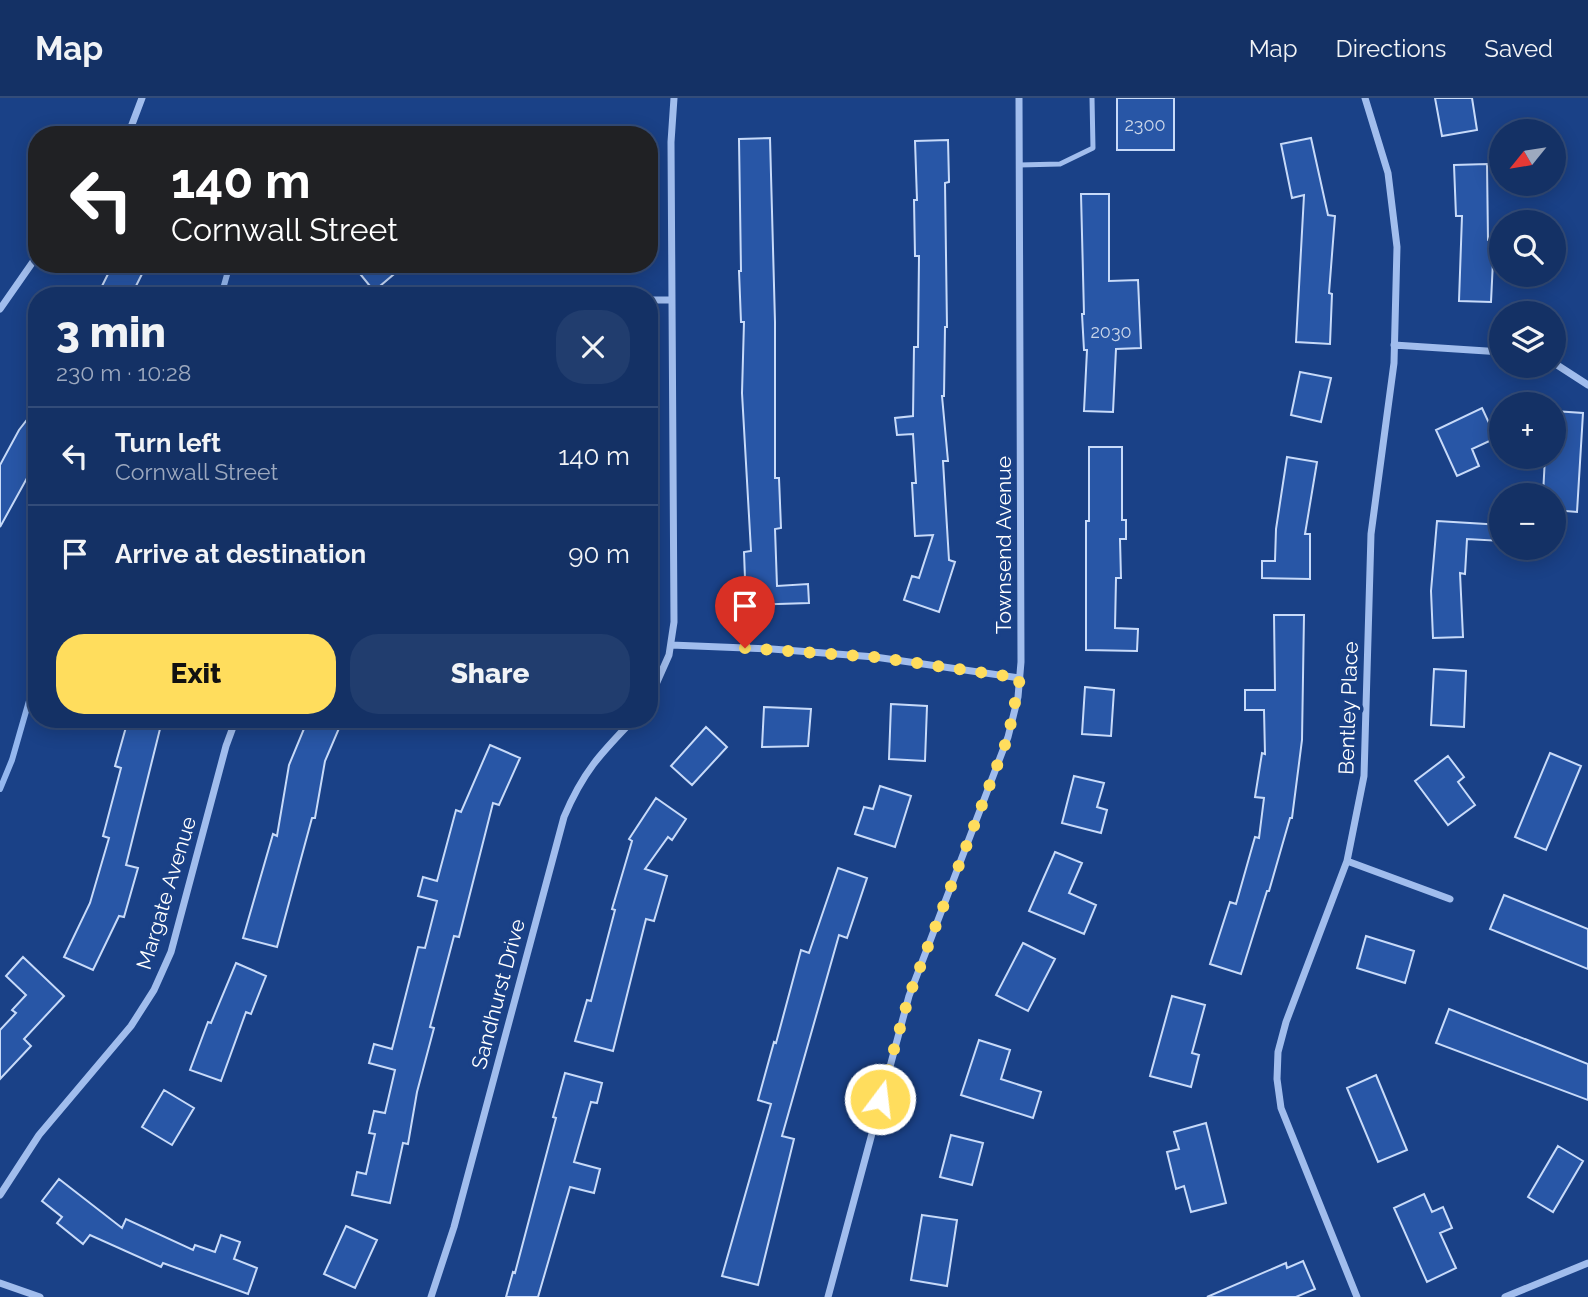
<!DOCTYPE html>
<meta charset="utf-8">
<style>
:root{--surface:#143165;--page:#213d6e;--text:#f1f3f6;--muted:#9da9bf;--line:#334c79;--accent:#ffdd5d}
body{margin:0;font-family:Raleway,sans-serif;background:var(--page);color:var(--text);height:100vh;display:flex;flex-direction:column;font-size:26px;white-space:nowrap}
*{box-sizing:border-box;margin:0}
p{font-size:23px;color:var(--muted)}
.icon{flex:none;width:38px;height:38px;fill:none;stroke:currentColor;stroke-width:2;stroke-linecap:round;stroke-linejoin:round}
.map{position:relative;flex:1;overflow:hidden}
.drawer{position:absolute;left:28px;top:189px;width:630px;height:441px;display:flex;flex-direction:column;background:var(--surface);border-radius:28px;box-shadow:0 4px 18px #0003,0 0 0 2px var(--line)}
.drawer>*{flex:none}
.top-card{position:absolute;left:28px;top:28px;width:630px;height:147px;border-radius:28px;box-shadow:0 4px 18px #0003,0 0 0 2px var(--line);background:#202124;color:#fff;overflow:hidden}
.needle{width:46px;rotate:240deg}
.controls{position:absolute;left:1489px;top:21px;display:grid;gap:14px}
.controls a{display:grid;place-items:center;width:77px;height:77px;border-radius:50%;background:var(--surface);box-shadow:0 4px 18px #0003,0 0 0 2px var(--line);font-size:35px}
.pin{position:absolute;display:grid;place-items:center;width:60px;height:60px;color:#fff;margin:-72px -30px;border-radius:50% 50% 50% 0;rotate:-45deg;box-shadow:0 0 7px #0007}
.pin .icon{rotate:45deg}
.me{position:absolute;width:77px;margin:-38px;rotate:15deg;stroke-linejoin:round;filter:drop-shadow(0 0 5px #0008)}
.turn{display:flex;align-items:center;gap:24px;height:147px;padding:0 28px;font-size:32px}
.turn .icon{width:91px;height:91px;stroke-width:2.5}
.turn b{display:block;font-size:49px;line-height:60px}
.round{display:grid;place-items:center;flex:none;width:74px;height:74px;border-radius:28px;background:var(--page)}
.overview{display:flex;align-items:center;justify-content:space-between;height:119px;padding:0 28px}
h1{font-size:42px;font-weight:800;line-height:52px}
.action{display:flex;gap:14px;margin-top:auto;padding:14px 28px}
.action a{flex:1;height:80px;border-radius:28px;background:var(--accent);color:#111;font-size:28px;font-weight:800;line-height:80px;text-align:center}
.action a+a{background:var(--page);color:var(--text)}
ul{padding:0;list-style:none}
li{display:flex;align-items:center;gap:21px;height:98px;padding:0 28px;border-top:2px solid var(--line)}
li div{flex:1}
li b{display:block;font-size:26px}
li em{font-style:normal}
header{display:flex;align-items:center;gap:42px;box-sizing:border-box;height:98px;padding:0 35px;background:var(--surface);border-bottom:2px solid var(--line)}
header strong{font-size:33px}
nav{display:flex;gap:38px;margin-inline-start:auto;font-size:24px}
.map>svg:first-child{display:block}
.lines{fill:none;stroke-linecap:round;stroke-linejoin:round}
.stream{stroke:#94b7ef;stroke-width:6}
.building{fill:#2856a6;stroke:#c7daf9;stroke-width:2}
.service{stroke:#a1bded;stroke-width:5}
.minor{stroke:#a1bded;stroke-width:7}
.route{stroke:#ffdd5d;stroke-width:12;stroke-dasharray:0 21.6}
.labels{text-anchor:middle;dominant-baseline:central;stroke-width:7;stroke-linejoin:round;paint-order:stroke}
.number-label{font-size:18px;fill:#c9d5e9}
.street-label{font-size:21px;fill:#fff;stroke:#1a4187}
</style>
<header>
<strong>Map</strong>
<nav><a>Map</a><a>Directions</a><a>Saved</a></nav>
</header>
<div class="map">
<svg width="1588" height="1199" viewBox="0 0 1588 1199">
<rect width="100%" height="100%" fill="#1a4187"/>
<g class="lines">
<path class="stream" d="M275 37 277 29
M221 198 230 166
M0 691 12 662 37 575"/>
</g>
<path class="building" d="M1117 0H1174V52H1117Z
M1435 0H1472L1477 32 1442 38Z
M770 40 775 224V380H779L781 430 775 431 777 488 808 486 809 505 746 507 744 454 751 453 742 295 744 224H741L739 173H741L739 41Z
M1311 40 1328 117 1335 118 1329 195 1332 196 1330 246 1296 244 1304 97 1292 100 1281 46Z
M948 42 949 84 945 85 947 229H945L944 298H942L948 363H943L949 462 955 464 939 514 904 502 912 478 919 480 933 437 915 438 912 385H916L913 336 897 337 895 320 913 318 914 249H918L919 158H915L914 102H917L915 43Z
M1487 66 1488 142H1494L1491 204 1459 203 1462 118H1456L1454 67Z
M1081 96H1109V183L1138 182 1141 250 1116 251 1113 314 1084 313 1087 252H1084L1082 216H1084Z
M113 166H147L131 198H97Z
M352 166H406L374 193Z
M1300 274 1331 280 1321 324 1291 317Z
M37 309V362L0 429V367L19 332Z
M1482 310 1496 340 1472 351 1479 368 1457 378 1436 332Z
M1554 313 1583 315 1577 414 1554 412V397H1543L1545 359H1554Z
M1089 349H1122V422H1126V441H1120L1121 480H1116L1115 530 1138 531 1137 553 1086 552V423H1089Z
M1287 359 1317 364 1305 436H1310V481L1262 480V463H1275L1276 431Z
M1437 423 1502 427V443L1467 441 1465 476 1460 475 1463 539 1433 540 1431 493Z
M1274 517H1304L1302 642 1292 720H1290L1269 793H1267L1241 876 1210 866 1230 804 1236 806 1255 739 1259 740 1264 700 1255 699 1262 655 1265 656 1264 612H1245V592H1275Z
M1434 571 1466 573 1464 629 1431 627Z
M1085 589 1114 592 1111 638 1082 636Z
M891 606 927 608 925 663 889 661Z
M764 609 811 611 808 648 762 649Z
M308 621H343L325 663 315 720H312L277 849 243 840 273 736 277 738 289 667Z
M128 622 160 631 126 767 138 770 124 819 119 818 93 872 64 859 90 805 109 740 103 738 121 670 115 668Z
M706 629 727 649 692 687 671 668Z
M490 647 520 660 499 707 493 705 459 839 454 838 430 929 434 930 417 994 408 1046 403 1045 390 1105 352 1097 357 1074 366 1076 375 1036 369 1035 374 1013 385 1015 395 972 369 965 374 946 392 951 418 849 425 850 437 803 418 798 423 779 437 783 456 712 461 714Z
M1550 655 1581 668 1546 752 1515 739Z
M1448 658 1464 679 1458 684 1475 707 1448 727 1415 683Z
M1074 678 1104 685 1097 709 1107 712 1101 735 1062 725Z
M880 688 911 698 895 749 855 736 864 709 873 711Z
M656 700 686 721 672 742 668 739 645 771 667 778 654 823 646 821 613 953 575 943 587 902 591 903 615 812 612 811 632 743 629 741Z
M1055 754 1082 765 1069 795 1096 807 1084 836 1029 813Z
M838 770 867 780 847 840 839 837 782 1038 794 1041 758 1187 722 1178 771 1006 758 1002 774 944 776 945 801 852 809 855Z
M1504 797 1588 831V871L1490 831Z
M1366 838 1414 853 1405 885 1357 870Z
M1023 845 1055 861 1028 913 996 897Z
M23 859 64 898 24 941 31 948 0 981V932L16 915 12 912 26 897 6 878Z
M236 865 266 878 251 916 246 914 221 983 190 972 208 924 211 925Z
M1172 898 1205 907 1192 955 1199 957 1191 989 1150 978Z
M1449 911 1588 966V1002L1436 945Z
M979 942 1010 952 1001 981 1041 994 1033 1020 961 997Z
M565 975 602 985 597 1005 591 1004 574 1064 600 1071 594 1095 570 1089 538 1199H506L513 1174 515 1175 556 1020 553 1019Z
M1376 977 1407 1052 1378 1064 1347 990Z
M164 992 194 1010 172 1047 142 1029Z
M1206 1025 1226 1105 1191 1114 1184 1088 1176 1091 1167 1054 1179 1051 1174 1034Z
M951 1037 983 1045 972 1087 940 1079Z
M1558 1048 1583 1063 1553 1114 1528 1099Z
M59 1081 122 1130 126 1121 193 1152 195 1147 215 1154 221 1137 240 1144 234 1161 257 1170 248 1196 163 1165 161 1169 90 1137 83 1146 57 1125 62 1119 42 1103Z
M1424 1096 1432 1114 1443 1109 1452 1130 1440 1135 1456 1170 1427 1184 1394 1110Z
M922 1117 957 1122 947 1188 911 1182Z
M346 1128 377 1142 355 1190 324 1176Z
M1303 1163 1315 1191 1296 1199H1207L1286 1165 1287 1170Z"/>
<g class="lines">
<path class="service" d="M1019 67 1060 66 1093 50 1092 0"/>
<path class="minor" d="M128 37 142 0
M649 202H671
M0 211 37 158
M1394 247 1502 254
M1554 265 1588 287
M671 547 772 551 875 559 1020 580
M649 602 669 557 674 524 671 44 674 0
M1347 763 1450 801
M0 1097 39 1037 131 928 154 892 171 854 226 648 236 621
M0 1185 40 1199
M431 1199 454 1129 564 719C583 674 600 656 634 621
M828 1199 909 898 1008 639 1018 599 1021 564 1019 0
M1357 1199 1281 1010 1277 981 1278 954 1286 924 1347 763 1364 678 1371 436 1394 265 1397 149 1388 75 1365 0
M1505 1199 1588 1165"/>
</g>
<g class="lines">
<path class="route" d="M745 550 875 559 1020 580 1008 639 909 898 880 1001"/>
</g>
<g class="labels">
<g class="number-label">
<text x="1145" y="26">2300</text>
<text x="1111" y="233">2030</text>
</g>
<g class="street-label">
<text transform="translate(1003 447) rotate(-90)">Townsend Avenue</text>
<text transform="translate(1348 610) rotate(-88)">Bentley Place</text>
<text transform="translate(166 795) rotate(-73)">Margate Avenue</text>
<text transform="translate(498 896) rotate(-75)">Sandhurst Drive</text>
</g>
</g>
</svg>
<div class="controls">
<a><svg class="needle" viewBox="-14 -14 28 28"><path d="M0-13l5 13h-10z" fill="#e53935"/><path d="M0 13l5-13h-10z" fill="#9da9bf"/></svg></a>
<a><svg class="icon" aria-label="search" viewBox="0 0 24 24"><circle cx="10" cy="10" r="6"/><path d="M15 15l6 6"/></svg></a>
<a><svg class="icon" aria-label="layers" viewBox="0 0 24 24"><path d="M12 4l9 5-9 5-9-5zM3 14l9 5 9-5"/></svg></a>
<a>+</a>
<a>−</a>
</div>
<div class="pin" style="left:745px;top:550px;background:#d93025"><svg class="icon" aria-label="arrive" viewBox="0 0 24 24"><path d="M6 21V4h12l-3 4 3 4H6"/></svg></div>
<svg class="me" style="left:880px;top:1001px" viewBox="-20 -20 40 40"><circle r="17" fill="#ffdd5d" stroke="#fff" stroke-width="3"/><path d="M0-11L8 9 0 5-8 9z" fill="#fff"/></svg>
<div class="top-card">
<div class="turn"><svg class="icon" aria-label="left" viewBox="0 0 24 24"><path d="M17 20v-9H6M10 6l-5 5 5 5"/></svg><div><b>140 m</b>Cornwall Street</div></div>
</div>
<section class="drawer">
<div class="overview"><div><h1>3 min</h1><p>230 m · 10:28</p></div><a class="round"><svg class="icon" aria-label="close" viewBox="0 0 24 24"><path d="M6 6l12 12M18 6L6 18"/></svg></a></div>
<ul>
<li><svg class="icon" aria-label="left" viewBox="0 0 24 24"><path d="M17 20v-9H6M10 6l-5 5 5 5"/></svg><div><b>Turn left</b><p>Cornwall Street</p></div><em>140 m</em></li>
<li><svg class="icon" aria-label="arrive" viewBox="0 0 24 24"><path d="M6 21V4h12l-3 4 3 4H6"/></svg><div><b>Arrive at destination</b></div><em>90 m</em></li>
</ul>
<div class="action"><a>Exit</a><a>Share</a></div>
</section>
</div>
